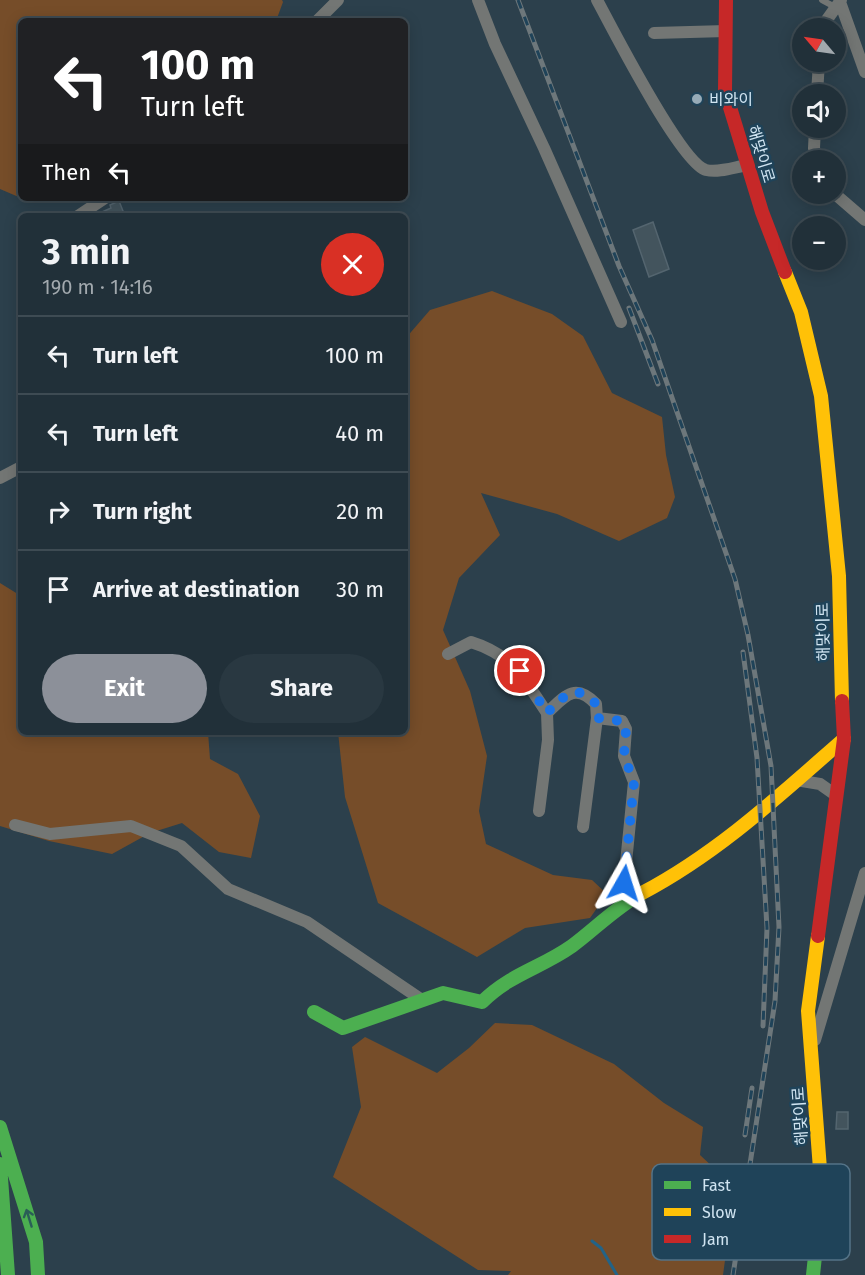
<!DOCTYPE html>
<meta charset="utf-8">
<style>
:root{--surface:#213039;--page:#293841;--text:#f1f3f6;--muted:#a2a9ae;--line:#3e4b53;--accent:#8c9099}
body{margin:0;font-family:"Fira Sans","Noto Sans KR",sans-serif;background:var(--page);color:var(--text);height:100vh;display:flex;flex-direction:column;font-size:22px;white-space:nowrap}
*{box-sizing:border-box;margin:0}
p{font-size:20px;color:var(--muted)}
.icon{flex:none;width:33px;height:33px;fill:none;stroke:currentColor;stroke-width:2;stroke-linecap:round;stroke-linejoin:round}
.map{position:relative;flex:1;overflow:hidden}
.sheet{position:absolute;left:18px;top:213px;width:390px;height:522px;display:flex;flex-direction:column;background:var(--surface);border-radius:9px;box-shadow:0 3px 15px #0003,0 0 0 2px var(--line)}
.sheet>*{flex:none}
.hud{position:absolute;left:18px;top:18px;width:390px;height:183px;border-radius:9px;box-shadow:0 3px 15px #0003,0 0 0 2px var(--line);background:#202124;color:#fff;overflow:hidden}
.needle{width:39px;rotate:299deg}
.controls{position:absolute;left:792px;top:18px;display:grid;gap:12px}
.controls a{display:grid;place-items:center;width:54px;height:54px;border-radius:50%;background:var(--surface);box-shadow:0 3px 15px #0003,0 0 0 2px var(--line);font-size:30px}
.pin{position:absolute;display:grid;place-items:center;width:51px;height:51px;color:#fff;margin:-26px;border:3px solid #fff;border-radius:50%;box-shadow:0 2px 6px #0007}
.me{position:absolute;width:66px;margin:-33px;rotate:6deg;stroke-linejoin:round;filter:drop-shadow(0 0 4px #0008)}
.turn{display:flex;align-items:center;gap:21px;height:126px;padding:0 24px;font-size:27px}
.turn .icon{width:78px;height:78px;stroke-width:2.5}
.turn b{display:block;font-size:42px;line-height:51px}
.then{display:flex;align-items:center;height:57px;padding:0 24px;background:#0003;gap:12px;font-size:22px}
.round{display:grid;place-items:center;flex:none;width:63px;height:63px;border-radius:32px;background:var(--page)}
.overview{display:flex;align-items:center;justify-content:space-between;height:102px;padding:0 24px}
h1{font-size:36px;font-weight:700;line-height:45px}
.button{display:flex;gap:12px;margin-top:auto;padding:12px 24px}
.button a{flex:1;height:69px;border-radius:36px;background:var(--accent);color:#fff;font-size:24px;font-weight:700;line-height:69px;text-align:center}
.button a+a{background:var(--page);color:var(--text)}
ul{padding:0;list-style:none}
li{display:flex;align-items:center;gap:18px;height:78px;padding:0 24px;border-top:2px solid var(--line)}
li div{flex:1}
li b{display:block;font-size:22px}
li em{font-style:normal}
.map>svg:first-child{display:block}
.green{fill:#764d29}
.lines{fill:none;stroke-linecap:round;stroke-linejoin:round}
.stream{stroke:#226387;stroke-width:3}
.building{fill:#43545d;stroke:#54656f;stroke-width:1.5}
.lane{stroke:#737674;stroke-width:6}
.street{stroke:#737674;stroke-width:12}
.fast{stroke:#4caf50;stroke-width:14}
.slow{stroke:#ffc107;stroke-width:14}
.jam{stroke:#c62828;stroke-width:14}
.rail-casing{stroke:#6d777b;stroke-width:5}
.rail{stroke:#1f4359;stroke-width:3;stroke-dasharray:9;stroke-linecap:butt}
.oneway{stroke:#2a5e57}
.route{stroke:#1a73e8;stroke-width:10;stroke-dasharray:0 18}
.poi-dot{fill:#97abb7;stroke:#1f4359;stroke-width:2}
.labels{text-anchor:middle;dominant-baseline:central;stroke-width:5;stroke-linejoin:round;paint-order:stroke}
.poi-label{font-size:16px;fill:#d0e4f1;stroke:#1f4359;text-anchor:start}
.street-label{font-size:16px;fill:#d0e4f1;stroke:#1f4359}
.key{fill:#1f4359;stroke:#547387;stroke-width:1.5}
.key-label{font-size:16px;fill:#d0e4f1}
</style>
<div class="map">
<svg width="865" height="1275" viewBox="0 0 865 1275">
<rect width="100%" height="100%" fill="#2c404c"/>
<path class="green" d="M0 0H282L283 2 276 21H21V198L0 189Z
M492 291 552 314 583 336 612 393 662 417 666 455 675 497 667 518 619 541 557 514 481 493 500 535 459 578 443 630 470 691 487 756 479 811 486 844 553 875 592 880 607 894 590 918 525 928 477 957 378 903 345 797 338 732H405V339L430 310Z
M0 583 21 596V732H208L210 759 238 774 260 816 251 858 219 852 182 823 150 833 112 854 49 841 0 826Z
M495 1023 532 1025 614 1064 664 1103 703 1127 700 1155 731 1184V1216L723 1275H508L511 1271 478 1270 333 1177 361 1107 352 1047 365 1037 437 1073 469 1048Z"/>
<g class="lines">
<path class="stream" d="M592 1241 601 1248 617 1275"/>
</g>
<path class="building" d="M119 201 125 216H93L111 208 110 205Z
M653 222 669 269 649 277 633 230Z
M837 1112H848V1129H836Z"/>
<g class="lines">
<path class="lane" d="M822 0 835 7"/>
<path class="street" d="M478 0 495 44 544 148 621 322
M597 0C612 28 681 163 706 170 719 173 735 167 748 165
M840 2 865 72
M317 21 338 0
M821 28 841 0
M654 33 726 31
M817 94 819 62
M815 128 814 148 817 160
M835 194 865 220
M78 216 105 198
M0 478 21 467
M448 654 471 642C513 655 524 679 547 713
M796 780 820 784 837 796
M539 811 548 740 547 713C565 696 575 682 596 704L597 718
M15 825 50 834 131 826 181 846 228 889 307 922 422 1000
M583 827 597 718 622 721 626 729 624 756 634 782 624 883 630 899
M815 1040 865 873"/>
<path class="fast" d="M314 1012 343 1028 443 993 482 1002C510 974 541 968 572 946 595 929 616 907 642 893
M0 1127 36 1242 38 1275
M0 1164 8 1275
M813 1275 822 1191 820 1169"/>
<path class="slow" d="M785 272 801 312 821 396 839 576 842 701
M642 893C718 853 780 795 844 739
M818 936 808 1011 820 1169"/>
<path class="jam" d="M726 0 725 91 762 212 785 272
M818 936 844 739 842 701"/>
<g class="rail-casing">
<path id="rail" d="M518 0 619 266 652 340 735 579 748 635 771 766 779 927 775 1001 733 1275
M629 308 658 384
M743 652 757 758 767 928 763 1026
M745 1135 752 1088"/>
</g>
<use href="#rail" class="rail"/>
</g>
<defs><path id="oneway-shaft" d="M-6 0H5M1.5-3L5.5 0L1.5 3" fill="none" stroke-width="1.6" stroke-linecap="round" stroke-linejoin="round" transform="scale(1.5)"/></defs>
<use class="oneway" href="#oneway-shaft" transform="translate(29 1218) rotate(-107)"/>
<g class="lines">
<path class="route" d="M520 671 547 713C565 695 575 682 596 704L597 718 622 721 626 729 624 756 634 782 624 883"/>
</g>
<circle class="poi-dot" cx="697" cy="99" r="6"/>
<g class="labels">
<g class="poi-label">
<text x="709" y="99">비와이</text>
</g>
<g class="street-label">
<text transform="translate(761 154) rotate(73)">해맞이로</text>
<text transform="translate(823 632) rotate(-91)">해맞이로</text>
<text transform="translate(800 1116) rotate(-94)">해맞이로</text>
</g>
</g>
<rect x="652" y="1164" width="198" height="96" rx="9" class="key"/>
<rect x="664" y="1181" width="27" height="8" fill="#4caf50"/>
<rect x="664" y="1208" width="27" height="8" fill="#ffc107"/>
<rect x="664" y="1235" width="27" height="8" fill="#c62828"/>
<g class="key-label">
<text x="702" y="1191">Fast</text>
<text x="702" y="1218">Slow</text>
<text x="702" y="1245">Jam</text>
</g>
</svg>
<div class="controls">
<a><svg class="needle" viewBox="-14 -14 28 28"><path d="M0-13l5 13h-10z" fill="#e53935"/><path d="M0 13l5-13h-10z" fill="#a2a9ae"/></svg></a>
<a><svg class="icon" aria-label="sound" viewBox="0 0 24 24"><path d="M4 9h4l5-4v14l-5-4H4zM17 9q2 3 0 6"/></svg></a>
<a>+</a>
<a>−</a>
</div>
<div class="pin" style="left:520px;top:671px;background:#d93025"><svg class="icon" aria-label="arrive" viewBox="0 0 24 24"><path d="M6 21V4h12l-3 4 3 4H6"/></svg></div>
<svg class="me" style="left:624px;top:883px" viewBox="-20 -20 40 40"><path d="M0-17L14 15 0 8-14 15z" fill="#1a73e8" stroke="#fff" stroke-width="4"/></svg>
<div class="hud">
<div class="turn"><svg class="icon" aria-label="left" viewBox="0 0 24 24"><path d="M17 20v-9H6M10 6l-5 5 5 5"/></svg><div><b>100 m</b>Turn left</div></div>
<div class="then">Then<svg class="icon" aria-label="left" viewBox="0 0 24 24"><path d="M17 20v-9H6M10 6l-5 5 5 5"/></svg></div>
</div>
<section class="sheet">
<div class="overview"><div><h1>3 min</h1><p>190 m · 14:16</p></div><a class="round" style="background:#d93025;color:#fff"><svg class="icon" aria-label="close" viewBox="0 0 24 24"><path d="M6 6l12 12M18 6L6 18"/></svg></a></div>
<ul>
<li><svg class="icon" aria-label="left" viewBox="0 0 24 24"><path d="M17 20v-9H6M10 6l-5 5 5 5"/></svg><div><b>Turn left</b></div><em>100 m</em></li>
<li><svg class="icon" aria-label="left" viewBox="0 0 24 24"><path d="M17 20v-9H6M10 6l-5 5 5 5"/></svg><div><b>Turn left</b></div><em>40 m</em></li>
<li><svg class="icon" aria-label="right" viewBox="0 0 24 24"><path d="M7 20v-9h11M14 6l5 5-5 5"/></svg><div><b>Turn right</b></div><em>20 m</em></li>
<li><svg class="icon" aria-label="arrive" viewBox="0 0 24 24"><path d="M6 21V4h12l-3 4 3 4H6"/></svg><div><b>Arrive at destination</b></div><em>30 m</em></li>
</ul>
<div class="button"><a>Exit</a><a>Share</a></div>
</section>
</div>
